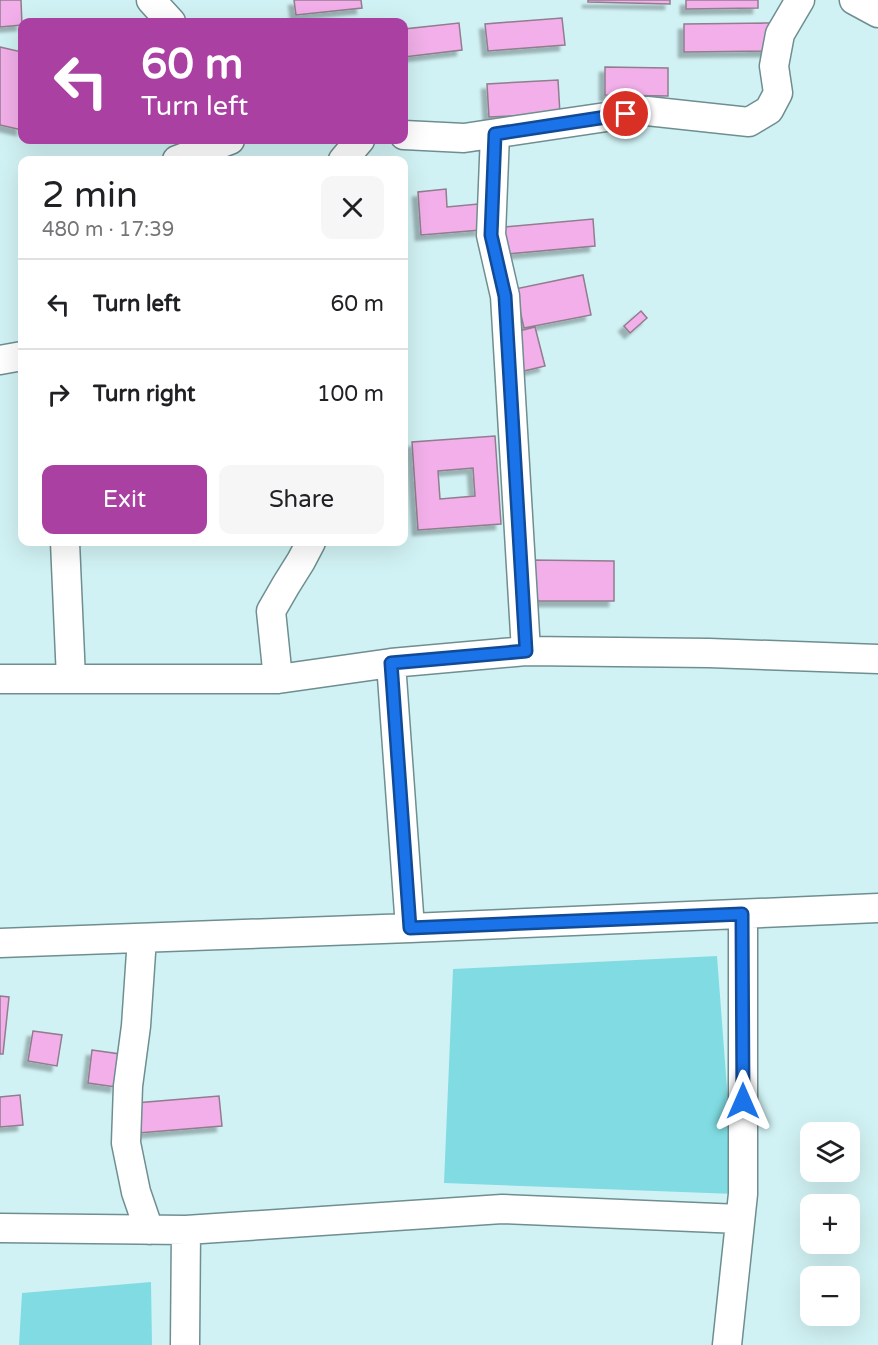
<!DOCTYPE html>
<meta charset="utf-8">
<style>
:root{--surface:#fff;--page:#f6f6f6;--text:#202124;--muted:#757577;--line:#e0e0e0;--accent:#aa40a1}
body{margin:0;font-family:"Varela Round",sans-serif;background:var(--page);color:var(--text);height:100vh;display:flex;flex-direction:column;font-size:22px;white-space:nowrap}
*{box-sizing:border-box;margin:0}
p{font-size:20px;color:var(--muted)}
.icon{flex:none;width:33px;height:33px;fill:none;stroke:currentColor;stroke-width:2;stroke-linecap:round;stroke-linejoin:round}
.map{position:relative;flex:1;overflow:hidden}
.panel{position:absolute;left:18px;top:156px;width:390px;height:390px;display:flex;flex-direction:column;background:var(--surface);border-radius:12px;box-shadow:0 6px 24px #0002}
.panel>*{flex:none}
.top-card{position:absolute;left:18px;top:18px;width:390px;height:126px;border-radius:12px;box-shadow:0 6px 24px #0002;background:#aa40a1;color:#fff;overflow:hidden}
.fabs{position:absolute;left:800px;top:1122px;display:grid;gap:12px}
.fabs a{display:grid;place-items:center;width:60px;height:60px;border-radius:12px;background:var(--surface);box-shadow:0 6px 24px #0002;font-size:30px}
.pin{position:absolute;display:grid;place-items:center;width:51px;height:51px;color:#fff;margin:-26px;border:3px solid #fff;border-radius:50%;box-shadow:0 2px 6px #0007}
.me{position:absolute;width:66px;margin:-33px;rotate:0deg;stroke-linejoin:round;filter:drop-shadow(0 0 4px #0008)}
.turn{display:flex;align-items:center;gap:21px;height:126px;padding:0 24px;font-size:27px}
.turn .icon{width:78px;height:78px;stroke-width:2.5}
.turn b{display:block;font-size:42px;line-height:51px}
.round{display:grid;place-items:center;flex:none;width:63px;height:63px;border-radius:12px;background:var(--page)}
.overview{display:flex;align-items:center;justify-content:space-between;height:102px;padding:0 24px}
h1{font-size:36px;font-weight:600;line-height:45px}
.cta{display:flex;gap:12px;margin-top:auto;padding:12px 24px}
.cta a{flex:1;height:69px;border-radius:12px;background:var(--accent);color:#fff;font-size:24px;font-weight:600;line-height:69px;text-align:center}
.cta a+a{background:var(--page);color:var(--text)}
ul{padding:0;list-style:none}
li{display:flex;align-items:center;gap:18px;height:90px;padding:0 24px;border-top:2px solid var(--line)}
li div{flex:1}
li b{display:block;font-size:22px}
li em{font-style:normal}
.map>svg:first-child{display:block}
.green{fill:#80dce2}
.building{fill:#f2afe9;stroke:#917d8d;stroke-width:1.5;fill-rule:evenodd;filter:url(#shadow)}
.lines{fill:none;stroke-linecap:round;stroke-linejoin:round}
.minor-casing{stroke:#6f8e90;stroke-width:31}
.minor{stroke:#fff;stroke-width:28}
.route-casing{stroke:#114b97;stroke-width:15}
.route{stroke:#1a73e8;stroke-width:10}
</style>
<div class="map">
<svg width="878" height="1345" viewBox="0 0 878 1345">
<defs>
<filter id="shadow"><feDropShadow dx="-5.5" dy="5.5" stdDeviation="1.5" flood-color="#0004"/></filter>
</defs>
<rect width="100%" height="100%" fill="#d1f2f4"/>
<path class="green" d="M717 956 735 1194 444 1183 453 969Z
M151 1282 152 1345H19L22 1293Z"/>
<path class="building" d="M0 0H21L22 25 0 27Z
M294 0H361L362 8 296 15Z
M588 0H670V4L588 2Z
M686 0H758V8L686 9Z
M562 18 565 45 488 51 485 24Z
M459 23 462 50 404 57V29Z
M770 23V51L684 52V24Z
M0 47 22 52V130L0 125Z
M605 67 668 68V96L605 95Z
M558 80 560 114 489 117 487 84Z
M446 189 447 207 478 204 481 230 421 235 418 192Z
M593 219 595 246 506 254 504 227Z
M583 275 591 315 524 328 515 289Z
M641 311 647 318 630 333 624 326Z
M535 327 545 366 524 371 515 332Z
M495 436 501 524 418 530 412 442ZM473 468 475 496 440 499 438 471Z
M530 560 614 561V601H529Z
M0 996 9 997 3 1054H0Z
M33 1031 62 1035 57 1066 28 1061Z
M92 1050 120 1054 116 1087 88 1083Z
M20 1095 23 1125 0 1127V1097Z
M219 1096 222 1126 138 1133 135 1103Z"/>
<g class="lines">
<g class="minor-casing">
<path id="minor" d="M151 0 171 22
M854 0 878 13
M495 134 491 235 505 296 526 651
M404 135 464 138 647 111 749 122 769 110 778 93 774 66 780 34 800 0
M177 160 230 140
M343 160 360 140
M0 360 22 356
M65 542 71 679
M391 663 410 928
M0 679H278L391 663 526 651 709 653 878 659
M278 679 271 611 286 585 301 561 311 542
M142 938 136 1026 128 1086 126 1143 136 1192 149 1230
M0 943 410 928 878 908
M0 1228 186 1230 502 1209 740 1219
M185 1345 186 1230
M727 1345 743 1194V914"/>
</g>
<use href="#minor" class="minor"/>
</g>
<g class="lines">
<g class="route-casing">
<path id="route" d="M626 114 495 134 491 235 505 296 526 651 391 663 410 928 742 914 743 1101"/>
</g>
<use href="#route" class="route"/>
</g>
</svg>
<div class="fabs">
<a><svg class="icon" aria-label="layers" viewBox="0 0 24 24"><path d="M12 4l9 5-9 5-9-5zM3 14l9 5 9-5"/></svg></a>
<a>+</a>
<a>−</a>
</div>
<div class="pin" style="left:626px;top:114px;background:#d93025"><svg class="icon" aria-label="arrive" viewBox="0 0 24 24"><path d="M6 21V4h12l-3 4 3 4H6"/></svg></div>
<svg class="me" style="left:743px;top:1101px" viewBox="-20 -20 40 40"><path d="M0-17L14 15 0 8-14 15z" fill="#1a73e8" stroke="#fff" stroke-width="4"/></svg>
<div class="top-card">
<div class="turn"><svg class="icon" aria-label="left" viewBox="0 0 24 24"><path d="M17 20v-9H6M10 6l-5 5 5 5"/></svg><div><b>60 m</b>Turn left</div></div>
</div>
<section class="panel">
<div class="overview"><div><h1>2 min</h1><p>480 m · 17:39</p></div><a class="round"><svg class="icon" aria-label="close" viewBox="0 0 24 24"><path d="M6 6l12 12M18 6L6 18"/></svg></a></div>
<ul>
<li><svg class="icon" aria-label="left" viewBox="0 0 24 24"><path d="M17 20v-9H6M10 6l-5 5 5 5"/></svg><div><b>Turn left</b></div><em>60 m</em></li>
<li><svg class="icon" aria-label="right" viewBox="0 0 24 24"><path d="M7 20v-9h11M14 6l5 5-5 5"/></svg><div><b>Turn right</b></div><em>100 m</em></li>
</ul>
<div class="cta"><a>Exit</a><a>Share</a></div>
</section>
</div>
